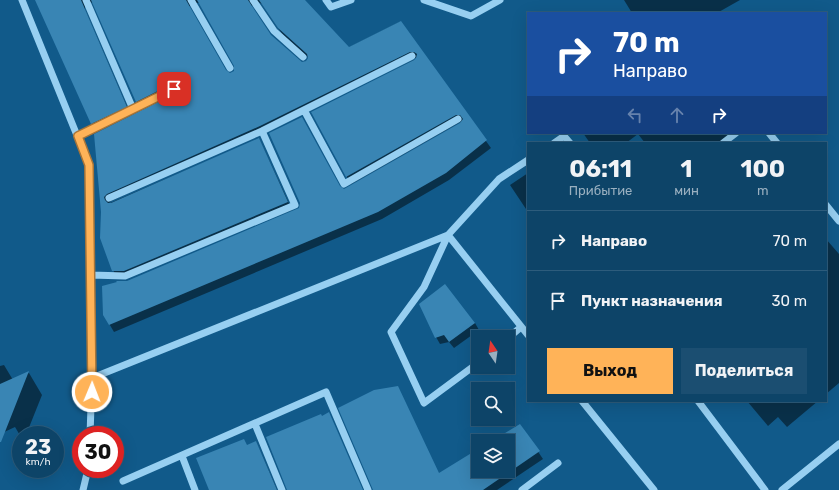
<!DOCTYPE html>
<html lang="ru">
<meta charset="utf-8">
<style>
:root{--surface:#0d4468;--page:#1b4e71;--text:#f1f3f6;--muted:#9ab0c0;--line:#2d5c7c;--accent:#ffb358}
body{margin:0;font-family:Rubik,sans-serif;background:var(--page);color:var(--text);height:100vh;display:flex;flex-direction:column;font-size:15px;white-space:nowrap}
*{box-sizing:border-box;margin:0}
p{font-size:13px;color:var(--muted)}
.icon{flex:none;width:22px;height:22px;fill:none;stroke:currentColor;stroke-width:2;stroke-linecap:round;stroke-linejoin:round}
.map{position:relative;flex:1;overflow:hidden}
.sheet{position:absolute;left:527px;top:142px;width:300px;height:260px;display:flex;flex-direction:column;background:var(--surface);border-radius:0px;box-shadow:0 4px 16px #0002,0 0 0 1px var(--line)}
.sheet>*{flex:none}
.top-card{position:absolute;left:527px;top:12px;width:300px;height:122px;border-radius:0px;box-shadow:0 4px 16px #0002,0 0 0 1px var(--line);background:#1a4fa0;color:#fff;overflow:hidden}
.needle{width:26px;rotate:347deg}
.buttons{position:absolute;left:471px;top:330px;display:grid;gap:8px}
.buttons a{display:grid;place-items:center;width:44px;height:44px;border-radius:0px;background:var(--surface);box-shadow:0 4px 16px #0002,0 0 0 1px var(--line);font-size:20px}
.speed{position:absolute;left:12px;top:426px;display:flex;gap:8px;font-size:20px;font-weight:700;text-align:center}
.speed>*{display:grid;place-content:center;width:52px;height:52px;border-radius:50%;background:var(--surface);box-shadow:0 4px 16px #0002,0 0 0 1px var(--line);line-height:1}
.speed small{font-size:10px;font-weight:400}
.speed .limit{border:6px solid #d22;background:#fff;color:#111}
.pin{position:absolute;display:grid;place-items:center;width:34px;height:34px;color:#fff;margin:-17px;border-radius:8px;box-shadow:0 2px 6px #0006}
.me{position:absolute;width:44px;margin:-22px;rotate:1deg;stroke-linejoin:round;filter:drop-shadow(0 0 3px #0008)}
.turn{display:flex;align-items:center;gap:14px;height:84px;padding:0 20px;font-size:18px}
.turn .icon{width:52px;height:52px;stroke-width:2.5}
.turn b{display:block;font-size:28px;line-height:34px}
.lanes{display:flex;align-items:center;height:38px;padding:0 20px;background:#0003;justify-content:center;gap:20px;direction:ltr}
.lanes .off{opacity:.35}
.eta{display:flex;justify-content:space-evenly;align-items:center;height:68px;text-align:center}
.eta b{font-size:24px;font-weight:700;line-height:28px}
.primary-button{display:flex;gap:8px;margin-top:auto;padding:8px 20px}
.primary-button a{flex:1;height:46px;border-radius:0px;background:var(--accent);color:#111;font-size:16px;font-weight:700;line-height:46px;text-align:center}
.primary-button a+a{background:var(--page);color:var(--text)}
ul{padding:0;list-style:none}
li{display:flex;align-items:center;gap:12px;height:60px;padding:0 20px;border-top:1px solid var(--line)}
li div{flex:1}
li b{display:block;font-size:15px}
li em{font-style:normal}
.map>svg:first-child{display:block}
.shadow{fill:#0007;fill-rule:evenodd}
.building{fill:#3985b4}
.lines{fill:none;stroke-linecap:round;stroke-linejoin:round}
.minor{stroke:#97cff1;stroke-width:7}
.route-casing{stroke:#a67439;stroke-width:10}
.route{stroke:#ffb358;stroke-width:7}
</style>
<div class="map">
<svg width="839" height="490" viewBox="0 0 839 490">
<rect width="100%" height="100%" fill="#115a8a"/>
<path class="shadow" d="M36 0H303L348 48 400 22 491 148 449 180 382 219 114 332 104 315 127 282 300 209 339 187 344 190 462 124 463 121 460 122 351 184 312 113 418 58H414L111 201 108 204 259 139 292 210 117 277 113 270 102 212 95 134 180 91H176L140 109 94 3 89 2 85 5V10L130 114 96 130ZM258 2 262 4 283 35 309 58 307 61 302 63 270 35 251 8 254 3ZM192 3H199L235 65V71L233 73H227L189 7Z
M624 0H740L717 13H632Z
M583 133H736L722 143H645L638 134 626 143H590Z
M528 173V212L510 185Z
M826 239 839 254V383L826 394Z
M475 323 479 330 454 348 449 342 440 344 436 337Z
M4 365 13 380 29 373 42 395 26 435H21V437L15 427 0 434V366Z
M747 401H818L787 427 778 417 768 426Z
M520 425 543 459 497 490H373L439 474 478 451V471H508V441H494Z
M256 442 277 490H210L247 446Z"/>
<path class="building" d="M35 0H81L127 107 91 124Z
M91 0H186L226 70 230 73 234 71V66L197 0H248L271 35 302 62 306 61 308 58 307 54 278 28 259 0H305L349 47 401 21 487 140 446 173 378 212 109 325 103 315 102 286 117 282 116 281H127L299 208 300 203 269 133 302 117 340 186 344 189 460 123 463 119 460 115H456L346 177 311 112 414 60 416 58 417 54 414 52H410L260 126 107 194 104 197 105 200 108 203H111L259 138 288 202 124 271H112L100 238 101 212 94 134 176 93 179 89 177 85 172 84 136 102Z
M445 284 475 323 449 342 444 335 435 338 419 304Z
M29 371 1 442H0V384Z
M398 386 439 473 478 449V471H508V441H492L520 424 540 451 483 490H373L338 408 374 390Z
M329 412 363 490H287L266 437 321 414 322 416Z
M244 439 247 445 256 441 277 490H209L196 458Z"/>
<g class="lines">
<path class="minor" d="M22 0 89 165 92 378 90 435
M86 0 133 109
M191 0 230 68
M253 0 274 31 303 57
M326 0 331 7 351 0
M424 0 471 16 500 0
M304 110 344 184 458 119
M769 133 777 143
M78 136 174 89
M554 143 564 136 570 143
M723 143 736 133
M109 198 262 131 412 56
M826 205 839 221
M91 275 125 276 295 205 262 131
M508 338 521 327
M478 363 424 403 391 332 424 287 448 235 499 179 528 160
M92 378 448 235 528 335
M582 401 654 490
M698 401 765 490
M255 424 282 490
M182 456 195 490
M123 481 326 392 368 490
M83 490 88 469
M522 490 558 463
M782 490 839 444"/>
</g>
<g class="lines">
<g class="route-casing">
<path id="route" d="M92 392 89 165 78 136 174 89"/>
</g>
<use href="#route" class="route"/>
</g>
</svg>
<div class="buttons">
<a><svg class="needle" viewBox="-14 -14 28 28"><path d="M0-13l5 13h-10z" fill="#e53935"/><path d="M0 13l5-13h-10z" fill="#9ab0c0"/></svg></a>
<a><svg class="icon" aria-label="search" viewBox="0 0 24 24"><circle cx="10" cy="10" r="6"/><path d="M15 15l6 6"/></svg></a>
<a><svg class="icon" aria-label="layers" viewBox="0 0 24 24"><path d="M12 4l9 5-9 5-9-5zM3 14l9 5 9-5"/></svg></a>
</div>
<div class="speed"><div>23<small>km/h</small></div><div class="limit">30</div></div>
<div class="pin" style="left:174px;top:89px;background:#d93025"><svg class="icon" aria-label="arrive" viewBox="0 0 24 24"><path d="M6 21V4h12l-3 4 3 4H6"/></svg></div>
<svg class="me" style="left:92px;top:392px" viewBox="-20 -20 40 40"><circle r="17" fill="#ffb358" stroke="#fff" stroke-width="3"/><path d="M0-11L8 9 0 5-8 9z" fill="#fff"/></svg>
<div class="top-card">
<div class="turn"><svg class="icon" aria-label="right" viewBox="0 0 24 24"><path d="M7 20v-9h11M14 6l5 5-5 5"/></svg><div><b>70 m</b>Направо</div></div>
<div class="lanes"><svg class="icon off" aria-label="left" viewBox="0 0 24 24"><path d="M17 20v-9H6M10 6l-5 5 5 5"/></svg><svg class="icon off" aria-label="ahead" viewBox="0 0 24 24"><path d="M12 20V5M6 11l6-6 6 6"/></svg><svg class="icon" aria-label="right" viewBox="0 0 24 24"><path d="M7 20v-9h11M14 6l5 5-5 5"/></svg></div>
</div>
<section class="sheet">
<div class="eta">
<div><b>06:11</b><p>Прибытие</p></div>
<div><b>1</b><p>мин</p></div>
<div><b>100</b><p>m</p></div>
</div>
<ul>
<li><svg class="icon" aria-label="right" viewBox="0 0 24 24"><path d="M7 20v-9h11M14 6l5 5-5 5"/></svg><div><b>Направо</b></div><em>70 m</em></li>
<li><svg class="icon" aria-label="arrive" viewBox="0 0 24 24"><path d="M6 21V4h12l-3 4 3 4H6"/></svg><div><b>Пункт назначения</b></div><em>30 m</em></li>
</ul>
<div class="primary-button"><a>Выход</a><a>Поделиться</a></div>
</section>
</div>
